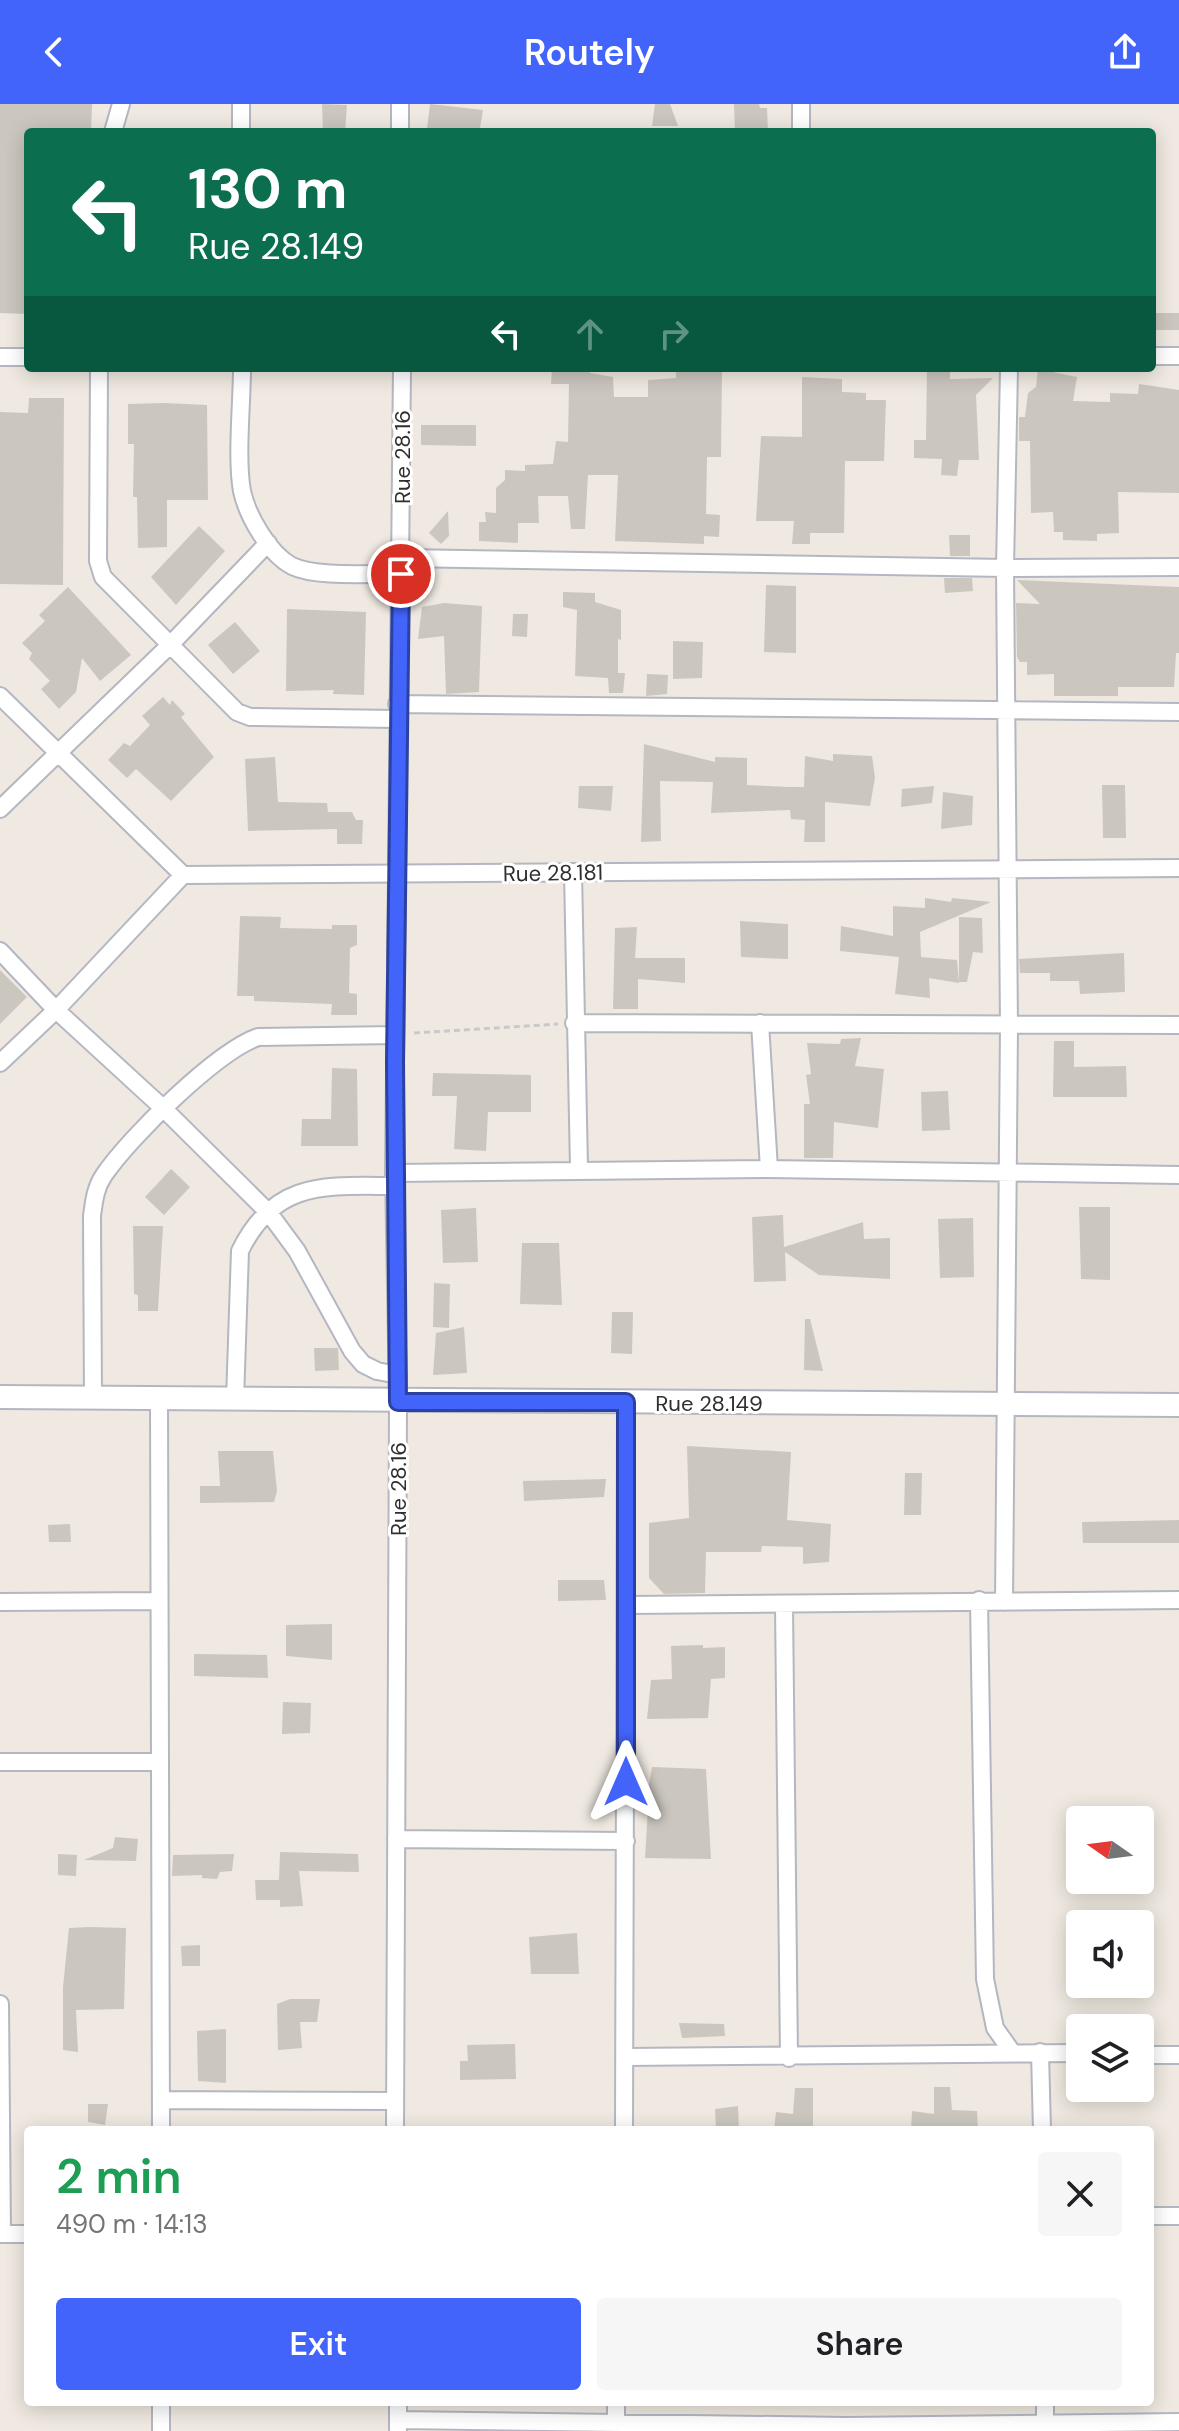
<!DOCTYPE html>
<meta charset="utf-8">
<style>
:root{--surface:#fff;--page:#f6f6f6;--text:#202124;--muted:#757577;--accent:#4264fb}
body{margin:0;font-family:"DM Sans",sans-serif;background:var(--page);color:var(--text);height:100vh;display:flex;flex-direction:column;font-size:30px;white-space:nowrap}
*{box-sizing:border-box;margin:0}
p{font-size:26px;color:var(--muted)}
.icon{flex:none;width:44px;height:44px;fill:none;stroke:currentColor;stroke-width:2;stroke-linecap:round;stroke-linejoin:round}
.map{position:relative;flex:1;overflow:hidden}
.drawer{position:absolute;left:24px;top:2022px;width:1130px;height:280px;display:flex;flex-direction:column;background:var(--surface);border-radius:8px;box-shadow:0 4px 20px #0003}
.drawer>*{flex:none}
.hud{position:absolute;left:24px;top:24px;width:1132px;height:244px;border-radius:8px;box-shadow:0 4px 20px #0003;background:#0b6e4f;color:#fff;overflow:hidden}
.needle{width:52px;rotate:284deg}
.fabs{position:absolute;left:1066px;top:1702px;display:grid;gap:16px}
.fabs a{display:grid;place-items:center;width:88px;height:88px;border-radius:8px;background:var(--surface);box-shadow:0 4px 20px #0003;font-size:40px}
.pin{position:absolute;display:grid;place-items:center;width:68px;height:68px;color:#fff;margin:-34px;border:4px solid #fff;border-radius:50%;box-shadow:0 2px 8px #0007}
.me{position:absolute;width:88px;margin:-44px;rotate:0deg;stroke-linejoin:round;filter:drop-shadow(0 0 6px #0008)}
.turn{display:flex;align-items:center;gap:28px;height:168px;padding:0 32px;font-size:36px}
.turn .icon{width:104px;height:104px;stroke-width:2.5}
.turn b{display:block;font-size:56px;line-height:68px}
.lanes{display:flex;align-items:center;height:76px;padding:0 32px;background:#0003;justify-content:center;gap:40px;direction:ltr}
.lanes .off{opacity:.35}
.round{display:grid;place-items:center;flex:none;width:84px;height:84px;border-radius:8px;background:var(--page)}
.head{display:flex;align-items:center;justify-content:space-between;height:136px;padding:0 32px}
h1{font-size:48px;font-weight:600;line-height:60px;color:#1e9e55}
.primary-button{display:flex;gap:16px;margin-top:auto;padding:16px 32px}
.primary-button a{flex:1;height:92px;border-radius:8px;background:var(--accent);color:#fff;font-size:32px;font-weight:600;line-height:92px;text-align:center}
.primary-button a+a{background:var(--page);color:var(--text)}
header{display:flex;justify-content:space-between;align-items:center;height:104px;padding:0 32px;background:var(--accent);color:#fff;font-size:36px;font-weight:600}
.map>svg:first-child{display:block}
.building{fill:#cbc7bf}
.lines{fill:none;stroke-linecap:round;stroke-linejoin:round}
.street-casing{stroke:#b4b7c1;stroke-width:20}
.secondary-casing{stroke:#b4b7c1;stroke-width:26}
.path{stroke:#c9c9c9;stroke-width:3;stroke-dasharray:6 4;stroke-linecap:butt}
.street{stroke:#fff;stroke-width:16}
.secondary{stroke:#fff;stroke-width:22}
.route-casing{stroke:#2b41a3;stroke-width:20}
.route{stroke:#4264fb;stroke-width:14}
.labels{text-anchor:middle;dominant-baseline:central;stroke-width:6;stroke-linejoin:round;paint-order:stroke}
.street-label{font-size:22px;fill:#2e2e2e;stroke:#fff}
</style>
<header><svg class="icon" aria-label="back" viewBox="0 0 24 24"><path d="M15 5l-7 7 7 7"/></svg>Routely<svg class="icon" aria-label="share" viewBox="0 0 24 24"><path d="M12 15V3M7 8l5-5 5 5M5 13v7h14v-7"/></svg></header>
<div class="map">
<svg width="1179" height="2327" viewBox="0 0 1179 2327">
<rect width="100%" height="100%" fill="#efe9e1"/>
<path class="building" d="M0 0H92L91 28H28V210L0 209Z
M322 0 347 1 345 28H323Z
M430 0 483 6 480 24 427 25Z
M655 0H670L678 22H652Z
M734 0H759L760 4H767L768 28H735Z
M1152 209H1179V226H1152Z
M552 264 590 266V269L613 273 614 293H648V276L676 274V265L722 267 721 353H707L706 410 720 411 719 433 704 432V440L615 437 618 371H588L585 425H571L568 392H538L539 419H518V439L479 437V418H486L485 408 496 409V384L505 376V366L525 367V361L553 360 556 337 568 338 569 280H551Z
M927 264H950V275L993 274 976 291 979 356H959L957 372 941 371 942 355 914 354V336H926Z
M1038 265 1077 273 1073 297 1110 298V289L1138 290 1139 280 1179 286V389L1118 388 1119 429 1097 430V437L1063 436V428H1054L1053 408 1031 409 1030 337H1019V313H1025L1028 289 1036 283Z
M802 273 842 275V288L866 289V296H886L884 357H845L844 429H810V440H792L794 417H756L761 332 802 333Z
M29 294H64L63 481 0 480V308L28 309Z
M164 299 207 301 208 396H167V443L138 444 137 393H133L134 340H128V300Z
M421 321H476V342L421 341Z
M448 407 449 432 441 440 429 429Z
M199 422 225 447 176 501 151 473Z
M949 431H970V452H950Z
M944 474H972L973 487 945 489Z
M1017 476 1179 483V549H1176L1174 583H1118V592H1054V570L1027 571V558H1020L1017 553 1016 499 1040 500Z
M766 481 796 482V549L764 548Z
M68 483 131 551 100 577 82 554 76 588 59 605 41 585 50 577 29 555 32 549 22 539 45 517 39 511Z
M563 488 595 489V498L621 506V536L618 535V569H625L623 589H609L608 574 575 572 577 506 563 503Z
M444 499 482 502 479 588 446 590 444 532 418 535 422 503Z
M287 505 366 508 364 591 333 590 334 586 286 587Z
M513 510H528L527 533 512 532Z
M235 518 260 547 233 570 208 541Z
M673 537 703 538 702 574 673 575Z
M647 570 668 571 667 590 646 592Z
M163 593 170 601 172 596 185 610 181 613 214 653 171 697 136 665 127 674 108 656 124 639 130 642 150 621 142 612Z
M644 640 715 658V653L747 654V681L789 683H804L805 652 833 657V650L872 652 875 674 870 702 825 698V738H804L805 716 791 715 790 706 711 709 713 678 660 677 661 737 641 738Z
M275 653 278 698 327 699 328 708H352L356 716H363L362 740H337V725L248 727 245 655Z
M1102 681H1125L1126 734H1103Z
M579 682H613L611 707 578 704Z
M934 682 932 699 901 703 902 685Z
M943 688 973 692 972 721 941 725Z
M925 794 951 798 952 794 991 798 920 828 921 853 957 856 959 879 929 874 930 894 895 890 899 853 840 847 841 822 893 832V802L925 804Z
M240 812 281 813 280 824 332 825V821H357V841L350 844 349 889 357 890V911H331L332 900 254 897V892H237Z
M959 813 982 814 983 849 973 848 967 878H959Z
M740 817 788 820V855L741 853Z
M637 823 635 854H685V879L638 875V905H613L615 824Z
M1124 849 1125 888 1080 890 1079 877H1050V869H1020L1019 855Z
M0 866 27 893 0 920Z
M861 934 855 962 884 965 878 1024 834 1018 833 1054H804V1000H810L806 971 811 970 807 939 840 940 841 935Z
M1054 937H1074V963L1126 962 1127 993H1053Z
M332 964 357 965 358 1042H301L302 1015H331Z
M433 969 531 971V1008H488L486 1047 454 1045 457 992H432Z
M948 987 950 1026 922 1027 921 988Z
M171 1065 190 1083 164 1111 145 1093Z
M1079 1103H1110V1176L1081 1175Z
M476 1104 478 1158 443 1159 441 1106Z
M783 1111 784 1143 863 1118 864 1135 890 1134V1175L819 1171 785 1148 786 1177 754 1178 752 1113Z
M973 1114 974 1173 940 1174 938 1115Z
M133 1122H163L158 1207H138V1191L134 1190Z
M522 1139H559L562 1201 520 1200Z
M434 1179 450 1180 449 1224 433 1223Z
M612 1208H633L632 1250 611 1249Z
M805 1215H810L823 1267 804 1266Z
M464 1223 467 1269 433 1271 436 1229Z
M314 1244H338L339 1266 315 1267Z
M687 1342 791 1348 787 1416 831 1420 829 1458 803 1460V1443L762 1442 761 1448H706L705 1489 664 1490 649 1474V1419L689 1414Z
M218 1347H273L277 1387 274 1398 200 1399V1382H220Z
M905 1369H922L921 1411H904Z
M606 1375 604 1393 524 1397 523 1377Z
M1179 1416V1439H1083L1082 1418Z
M70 1420 71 1438H49L48 1421Z
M558 1476H604L606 1496 558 1497Z
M332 1520V1556L286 1552V1521Z
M703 1541V1544L725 1543V1574L711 1575 708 1614 647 1615 651 1576 672 1575 671 1542Z
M194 1550 267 1551 268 1574 194 1572Z
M283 1598 311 1599 310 1629 282 1630Z
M652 1663 706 1665 711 1755 645 1754 648 1705H645Z
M115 1733 138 1735 136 1757 84 1756 113 1744Z
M280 1748 358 1750 359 1768 299 1767 303 1802 280 1803V1796H256L255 1776H279Z
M58 1750 77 1751 76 1772 58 1771Z
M234 1750 232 1767 220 1768 217 1775 202 1774V1771L172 1772 173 1751Z
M89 1823 126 1824 124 1905 76 1906 78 1948 63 1946V1883L69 1824Z
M577 1829 579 1870H531L529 1833Z
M200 1841V1862H182L181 1842Z
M290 1895H320L317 1918H300L302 1944 278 1946 277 1900Z
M679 1919 724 1920 725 1932 682 1934Z
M226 1925V1979L198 1977 197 1927Z
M515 1940 516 1975 460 1976V1957H468L467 1941Z
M934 1983H950L952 2006 977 2007 978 2026H911L912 2007 934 2010Z
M795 1984H813V2026H774L776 2008 793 2010Z
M88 2000H108L105 2021 88 2018Z
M738 2002 739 2026H716L715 2005Z"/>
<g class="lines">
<g class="street-casing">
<path id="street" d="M241 0V28
M801 0V28
M113 28 121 0
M400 28V0
M1152 252H1179
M0 253H28
M99 264 98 457 103 473 237 608 250 613 397 615
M242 264C242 299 236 354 242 387 247 411 269 450 292 462 317 474 372 469 401 470
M402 454 1005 464 1179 463
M0 592 183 771 1179 764
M397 600 1179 608
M0 705 169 542 268 439
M573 768 579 1065
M0 847 56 906 164 1005 269 1109 297 1147 352 1247 363 1260 377 1267 398 1271
M574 919 1179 921
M760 919 769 1065
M0 959 56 906 183 771
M394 1069 769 1065 1179 1071
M93 1294 92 1112C94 1098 95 1084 104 1071 130 1033 216 948 258 933L395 931
M159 1296 161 2026
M235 1296 240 1147C275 1075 327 1082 395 1082
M979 1496 985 1875 995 1924 1012 1948
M0 1498 159 1497
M1004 1498 1009 923 1005 464 1009 264
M628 1501 1179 1496
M784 1502 789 1954
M0 1658H160
M396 1735 626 1737
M0 1900 2 2130
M1040 1948 1042 2026
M1140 1951H1179
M625 1953 1080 1949
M161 1996 395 1997
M395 2026 398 1298 394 1069 402 264
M624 2026 626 1298
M1150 2112H1179
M0 2130H28
M161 2298V2327
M398 2298V2325
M1045 2298V2327
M398 2316 846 2322 1179 2318
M616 2327V2298"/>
</g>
<g class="secondary-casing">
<path id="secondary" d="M0 1293 1179 1301"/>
</g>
<path class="path" d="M414 929 558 920"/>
<use href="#street" class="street"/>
<use href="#secondary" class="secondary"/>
</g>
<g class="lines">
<g class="route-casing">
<path id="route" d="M401 470 395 958 398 1298H626V1678"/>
</g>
<use href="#route" class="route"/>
</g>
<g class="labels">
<g class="street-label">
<text transform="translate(402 353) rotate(-90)">Rue 28.16</text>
<text transform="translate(553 769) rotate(-1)">Rue 28.181</text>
<text x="709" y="1299">Rue 28.149</text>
<text transform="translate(398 1385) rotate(-90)">Rue 28.16</text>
</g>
</g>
</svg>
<div class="fabs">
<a><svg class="needle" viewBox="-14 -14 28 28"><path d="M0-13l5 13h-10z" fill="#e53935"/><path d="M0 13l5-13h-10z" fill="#757577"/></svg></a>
<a><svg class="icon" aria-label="sound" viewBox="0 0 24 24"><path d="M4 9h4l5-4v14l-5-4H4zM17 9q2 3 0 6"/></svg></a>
<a><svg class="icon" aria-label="layers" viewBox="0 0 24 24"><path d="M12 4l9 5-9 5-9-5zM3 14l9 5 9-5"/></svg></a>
</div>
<div class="pin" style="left:401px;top:470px;background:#d93025"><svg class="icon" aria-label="arrive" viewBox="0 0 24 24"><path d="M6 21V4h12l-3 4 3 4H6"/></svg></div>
<svg class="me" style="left:626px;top:1678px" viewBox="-20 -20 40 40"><path d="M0-17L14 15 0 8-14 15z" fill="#4264fb" stroke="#fff" stroke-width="4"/></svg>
<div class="hud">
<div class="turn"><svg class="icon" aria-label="left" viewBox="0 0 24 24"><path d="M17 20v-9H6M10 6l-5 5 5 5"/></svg><div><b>130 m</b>Rue 28.149</div></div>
<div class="lanes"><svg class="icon" aria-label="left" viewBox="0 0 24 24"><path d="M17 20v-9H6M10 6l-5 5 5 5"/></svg><svg class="icon off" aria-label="ahead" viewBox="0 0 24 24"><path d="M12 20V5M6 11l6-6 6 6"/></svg><svg class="icon off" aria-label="right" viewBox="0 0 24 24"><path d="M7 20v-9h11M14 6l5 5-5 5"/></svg></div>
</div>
<section class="drawer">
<div class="head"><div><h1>2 min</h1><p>490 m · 14:13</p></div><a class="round"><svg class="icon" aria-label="close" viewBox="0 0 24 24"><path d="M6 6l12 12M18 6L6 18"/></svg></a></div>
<div class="primary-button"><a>Exit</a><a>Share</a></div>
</section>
</div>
